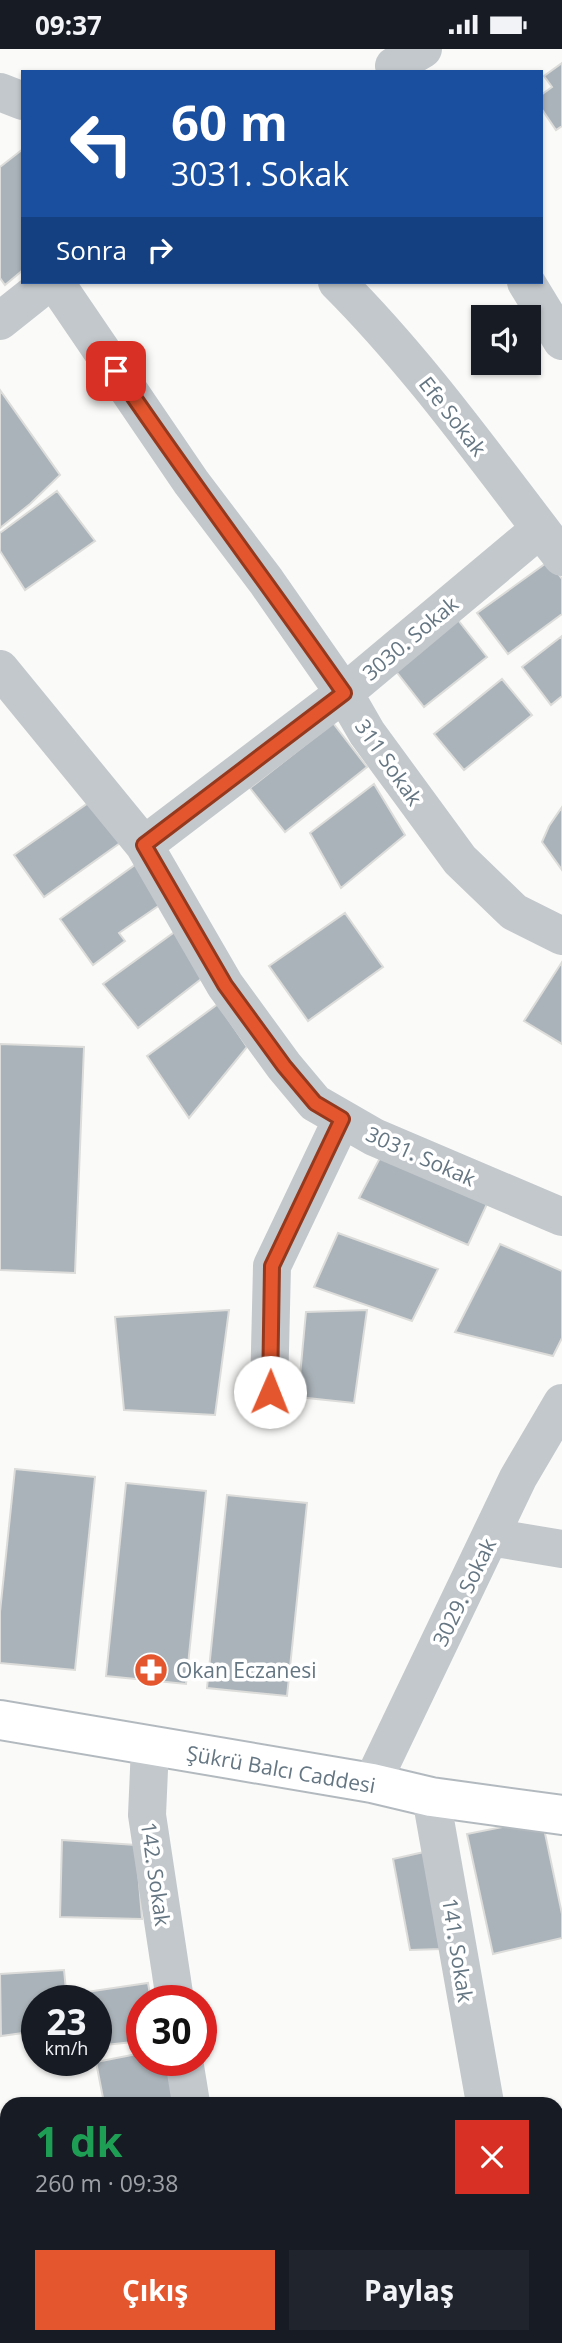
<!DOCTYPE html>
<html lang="tr">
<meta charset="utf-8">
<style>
:root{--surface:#171b24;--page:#20242c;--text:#f1f3f6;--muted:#9ea1a6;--accent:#e4572e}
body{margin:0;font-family:"Open Sans",sans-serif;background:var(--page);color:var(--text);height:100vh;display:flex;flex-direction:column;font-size:26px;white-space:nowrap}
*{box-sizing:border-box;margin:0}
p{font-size:23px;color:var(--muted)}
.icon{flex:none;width:38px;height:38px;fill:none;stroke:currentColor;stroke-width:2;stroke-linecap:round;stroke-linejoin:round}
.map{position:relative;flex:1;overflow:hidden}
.drawer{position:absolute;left:0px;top:2048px;width:564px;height:247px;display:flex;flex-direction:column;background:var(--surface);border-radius:21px 21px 0 0;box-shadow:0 2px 5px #0004}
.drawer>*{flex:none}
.top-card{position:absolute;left:21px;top:21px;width:522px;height:214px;border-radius:0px;box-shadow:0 2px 5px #0004;background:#1a4fa0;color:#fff;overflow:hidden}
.tools{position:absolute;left:471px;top:256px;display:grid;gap:14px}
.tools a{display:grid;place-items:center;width:70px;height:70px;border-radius:0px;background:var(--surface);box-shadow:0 2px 5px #0004;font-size:35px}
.speed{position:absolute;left:21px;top:1936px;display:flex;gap:14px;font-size:35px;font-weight:700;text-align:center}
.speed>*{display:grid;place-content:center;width:91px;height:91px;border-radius:50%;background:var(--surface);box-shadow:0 2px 5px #0004;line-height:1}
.speed small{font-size:18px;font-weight:400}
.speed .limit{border:10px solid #d22;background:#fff;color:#111}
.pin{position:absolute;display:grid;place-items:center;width:60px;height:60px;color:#fff;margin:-30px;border-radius:14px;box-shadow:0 4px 10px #0006}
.me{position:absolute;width:77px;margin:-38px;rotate:1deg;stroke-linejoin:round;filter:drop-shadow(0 0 5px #0008)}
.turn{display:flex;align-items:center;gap:24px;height:147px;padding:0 35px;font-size:32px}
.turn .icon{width:91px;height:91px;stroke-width:2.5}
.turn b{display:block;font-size:49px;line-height:60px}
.then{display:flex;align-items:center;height:66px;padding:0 35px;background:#0003;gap:14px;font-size:26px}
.round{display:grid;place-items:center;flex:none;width:74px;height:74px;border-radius:0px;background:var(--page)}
.headline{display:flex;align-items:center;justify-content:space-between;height:119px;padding:0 35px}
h1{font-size:42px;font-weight:700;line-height:52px;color:#1e9e55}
.primary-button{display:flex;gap:14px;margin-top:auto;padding:14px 35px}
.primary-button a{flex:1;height:80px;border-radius:0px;background:var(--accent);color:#fff;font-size:28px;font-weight:700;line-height:80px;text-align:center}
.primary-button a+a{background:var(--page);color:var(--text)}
.status{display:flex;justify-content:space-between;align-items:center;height:49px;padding:0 35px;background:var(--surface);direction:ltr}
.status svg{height:19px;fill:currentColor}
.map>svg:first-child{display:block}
.building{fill:#aab3b9;stroke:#dcdcda;stroke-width:2}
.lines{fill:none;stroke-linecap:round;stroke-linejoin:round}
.secondary-casing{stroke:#b3babf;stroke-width:42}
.street{stroke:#c3c8cc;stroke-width:38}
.secondary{stroke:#fff;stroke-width:38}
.route-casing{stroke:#94391e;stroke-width:18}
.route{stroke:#e4572e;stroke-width:12}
.labels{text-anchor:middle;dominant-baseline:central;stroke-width:7;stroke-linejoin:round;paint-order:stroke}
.street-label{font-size:21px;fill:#657683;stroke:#fff}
.poi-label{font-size:21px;fill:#657683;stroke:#fff;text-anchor:start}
</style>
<div class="status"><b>09:37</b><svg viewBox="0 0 49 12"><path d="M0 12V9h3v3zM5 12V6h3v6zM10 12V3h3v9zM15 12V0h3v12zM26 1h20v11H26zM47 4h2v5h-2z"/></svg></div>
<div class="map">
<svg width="562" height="2294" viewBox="0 0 562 2294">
<rect width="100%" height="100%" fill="#fafaf8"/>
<path class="building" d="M562 14V77L556 81 541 59V46L552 38 544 27Z
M23 100V221L5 236 0 229V118Z
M0 341 60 426 30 455 0 479Z
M57 442 95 492 25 541 0 502V484Z
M549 512 562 530V565L508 605 477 564Z
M458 571 487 608 424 658 395 621Z
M562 587V647L551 656 522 618Z
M502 630 532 666 464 721 434 685Z
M333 674 367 718 285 783 250 739Z
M374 735 405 786 341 839 310 784Z
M91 752 120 794 44 848 14 806Z
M562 758V821L542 793 549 777Z
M139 813 167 851 119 884 125 892 93 916 60 870Z
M345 864 383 918 308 972 269 917Z
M176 882 205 927 138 979 103 935Z
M562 913V995L524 972Z
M218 955 247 998 189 1069 147 1007Z
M0 995 84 998 75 1224 0 1221Z
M382 1105 487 1155 468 1196 359 1149Z
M338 1184 438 1220 412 1272 314 1238Z
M500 1195 562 1222V1289L553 1307 455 1283Z
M229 1261 215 1366 124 1361 115 1268Z
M367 1261 354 1354 298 1348 306 1263Z
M15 1420 95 1428 75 1621 0 1614V1563Z
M126 1434 206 1442 186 1635 106 1627Z
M227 1446 307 1454 287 1647 207 1639Z
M542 1770 562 1865V1889L493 1905 467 1785Z
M62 1791 136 1796 142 1870 60 1868Z
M424 1803 441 1900 410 1901 393 1810Z
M64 1921 67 1951H37V1982L1 1987 0 1925Z
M148 1934 151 1951H142V1992L96 1997V1951H87L86 1943Z
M142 2004V2011H168L176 2054H104L96 2013Z
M562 2128V2187L556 2188V2130Z
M62 2287H96V2292Z
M126 2287H206L203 2294H127Z"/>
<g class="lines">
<g class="secondary-casing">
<path id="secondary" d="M0 1671 372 1734 431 1748 562 1766"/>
</g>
<path class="street" d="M394 17 423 0
M0 43 23 52
M55 233 191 433 266 532 344 644 367 684 460 811 514 863 562 887
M337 233C421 317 489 414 562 508
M526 233 562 292
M0 272 49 233
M0 620 144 796 225 936 284 1017 315 1054 374 1088 562 1168
M144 796 344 644 540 480
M269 1343 272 1217 342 1070
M490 1488 562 1500
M150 1698 147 1766 175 1951
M372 1734 518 1429 562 1354
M431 1748 485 2054
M184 2011 191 2054
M228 2287 229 2294
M537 2287 539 2294"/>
<use href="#secondary" class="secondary"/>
</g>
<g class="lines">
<g class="route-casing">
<path id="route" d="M116 322C189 431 269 536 344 644L144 796 225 936 284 1017 315 1054 342 1070 272 1217 270 1343"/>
</g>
<use href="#route" class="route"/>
</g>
<defs>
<g id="pharmacy-disc" transform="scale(1.75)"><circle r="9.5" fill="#e4572e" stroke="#fff"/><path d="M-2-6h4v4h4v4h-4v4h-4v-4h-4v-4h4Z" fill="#fff"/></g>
</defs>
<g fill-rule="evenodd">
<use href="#pharmacy-disc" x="151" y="1621"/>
</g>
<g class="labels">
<g class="street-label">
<text transform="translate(453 367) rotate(52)">Efe Sokak</text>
<text transform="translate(410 589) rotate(-40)">3030. Sokak</text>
<text transform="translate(389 713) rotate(55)">311 Sokak</text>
<text transform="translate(421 1107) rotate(24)">3031. Sokak</text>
<text transform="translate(464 1543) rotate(-64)">3029. Sokak</text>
<text transform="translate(281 1720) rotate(10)">Şükrü Balcı Caddesi</text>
<text transform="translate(156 1825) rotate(82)">142. Sokak</text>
<text transform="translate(458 1901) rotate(81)">141. Sokak</text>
</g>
<g class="poi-label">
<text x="176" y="1621">Okan Eczanesi</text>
</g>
</g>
</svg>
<div class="tools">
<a><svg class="icon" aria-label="sound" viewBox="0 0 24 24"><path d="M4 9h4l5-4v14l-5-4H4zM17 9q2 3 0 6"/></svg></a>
</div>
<div class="speed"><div>23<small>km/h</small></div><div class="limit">30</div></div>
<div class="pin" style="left:116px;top:322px;background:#d93025"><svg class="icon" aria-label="arrive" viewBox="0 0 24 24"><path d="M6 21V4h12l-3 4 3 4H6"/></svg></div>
<svg class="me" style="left:270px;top:1343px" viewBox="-20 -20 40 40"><circle r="19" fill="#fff"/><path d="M0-13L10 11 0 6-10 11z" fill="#e4572e"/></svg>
<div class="top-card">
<div class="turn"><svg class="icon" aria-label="left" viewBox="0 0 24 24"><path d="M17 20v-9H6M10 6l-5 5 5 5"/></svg><div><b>60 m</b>3031. Sokak</div></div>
<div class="then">Sonra<svg class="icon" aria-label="right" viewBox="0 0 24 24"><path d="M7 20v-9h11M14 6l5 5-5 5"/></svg></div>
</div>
<section class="drawer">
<div class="headline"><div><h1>1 dk</h1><p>260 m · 09:38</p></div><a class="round" style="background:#d93025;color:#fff"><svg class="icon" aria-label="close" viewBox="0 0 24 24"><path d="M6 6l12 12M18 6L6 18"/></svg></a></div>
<div class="primary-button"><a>Çıkış</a><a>Paylaş</a></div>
</section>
</div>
